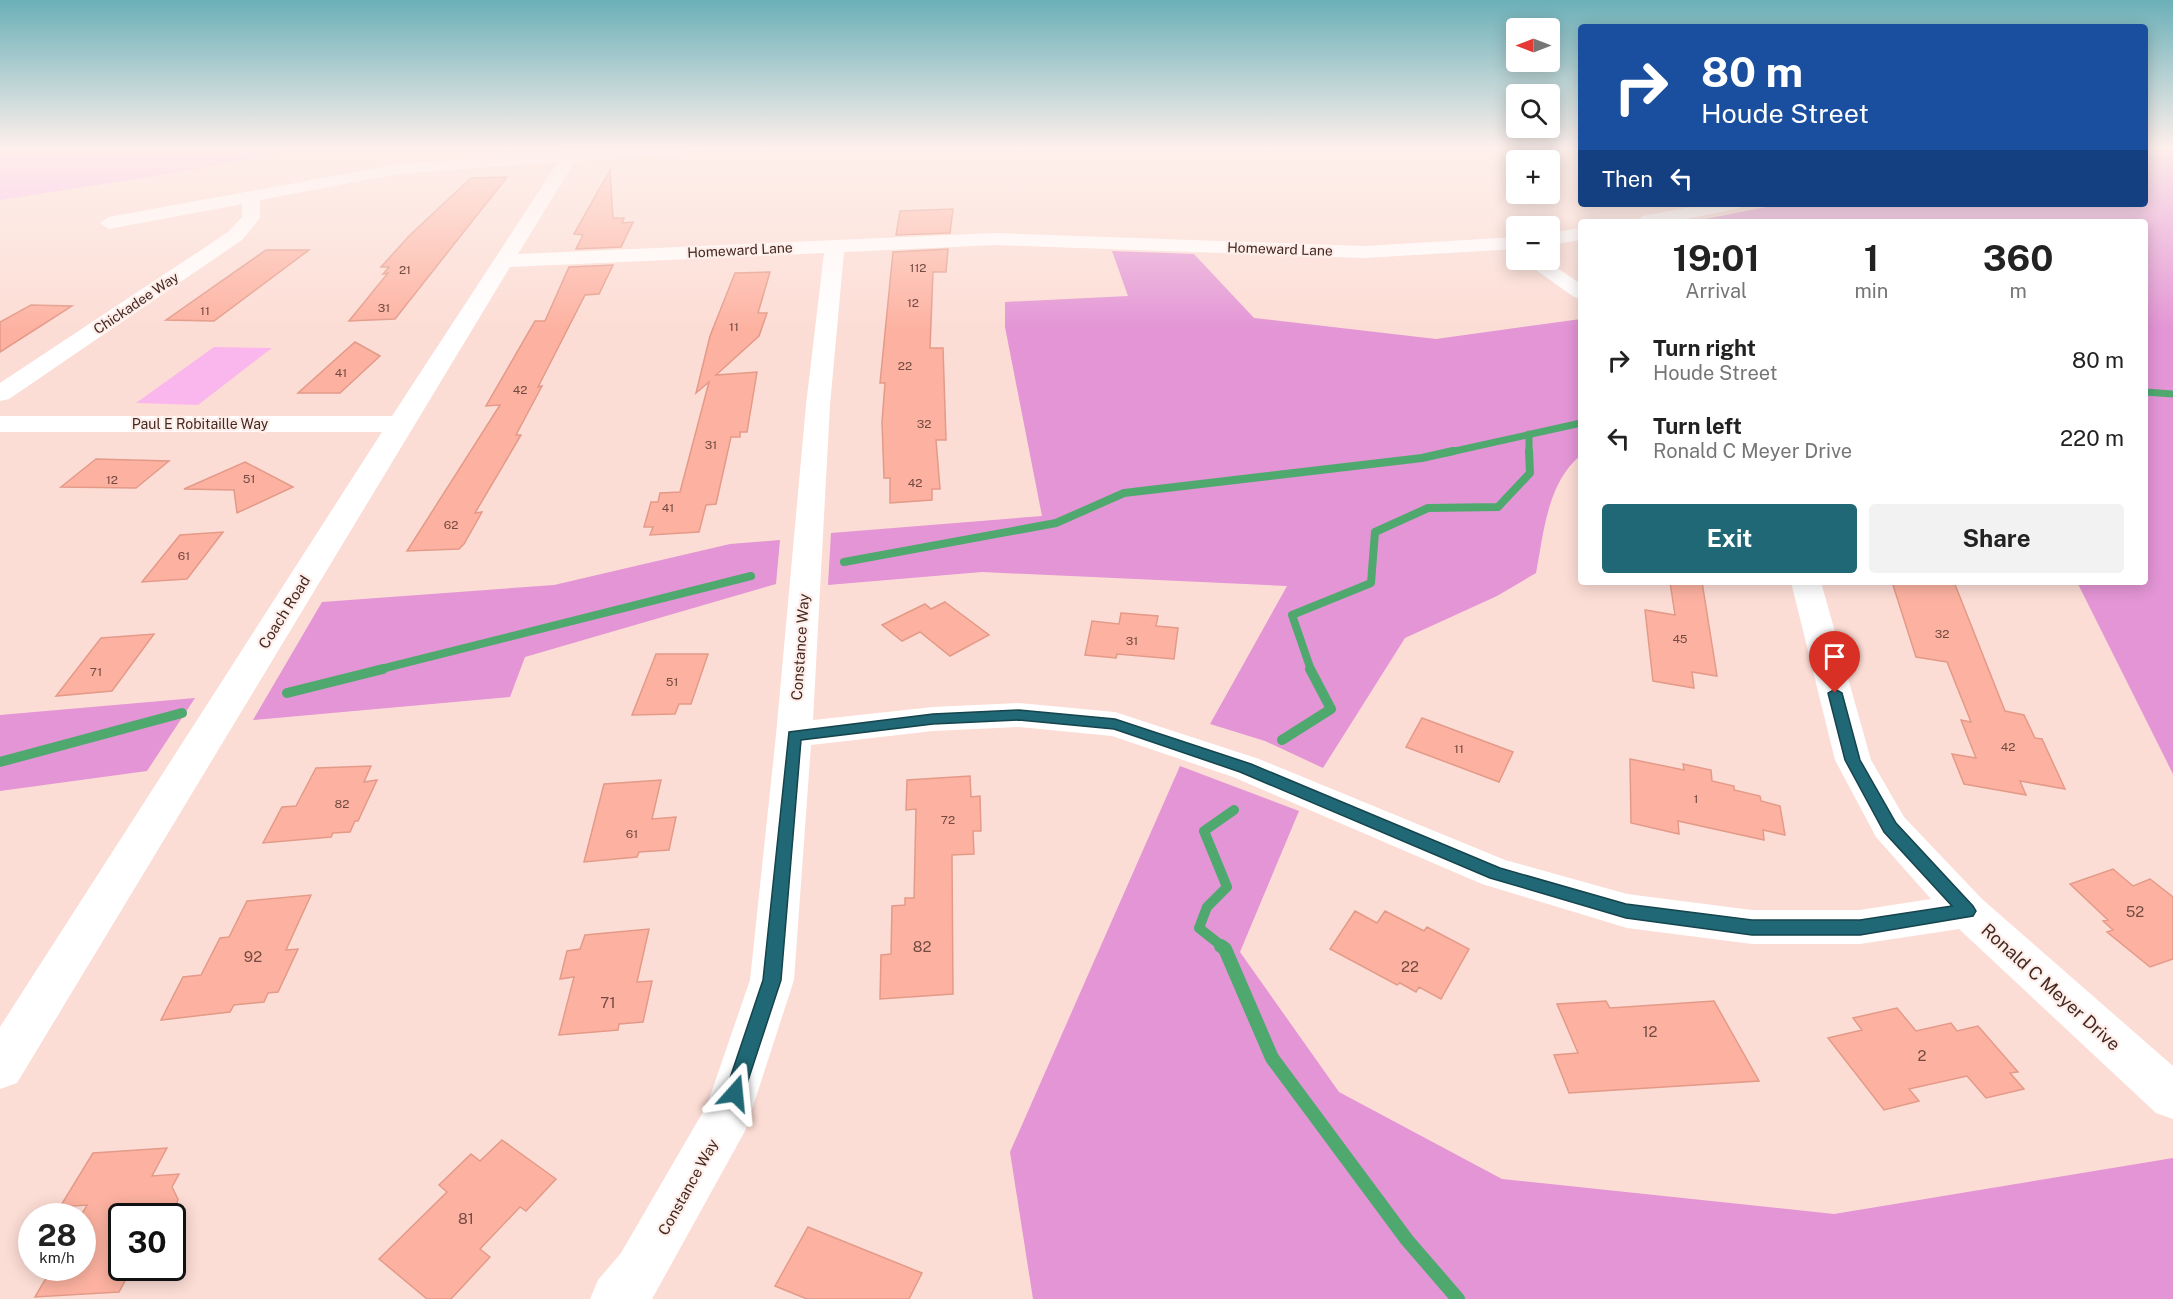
<!DOCTYPE html>
<meta charset="utf-8">
<style>
:root{--surface:#fff;--page:#f2f2f2;--text:#222;--muted:#767676;--accent:#206875}
body{margin:0;font-family:"Public Sans",sans-serif;background:var(--page);color:var(--text);height:100vh;display:flex;flex-direction:column;font-size:22px;white-space:nowrap}
*{box-sizing:border-box;margin:0}
p{font-size:20px;color:var(--muted)}
.icon{flex:none;width:33px;height:33px;fill:none;stroke:currentColor;stroke-width:2;stroke-linecap:round;stroke-linejoin:round}
.map{position:relative;flex:1;overflow:hidden}
.sheet{position:absolute;left:1578px;top:219px;width:570px;height:366px;display:flex;flex-direction:column;background:var(--surface);border-radius:6px;box-shadow:0 3px 15px #0003}
.sheet>*{flex:none}
.hud{position:absolute;left:1578px;top:24px;width:570px;height:183px;border-radius:6px;box-shadow:0 3px 15px #0003;background:#1a4fa0;color:#fff;overflow:hidden}
.needle{width:39px;rotate:270deg}
.buttons{position:absolute;left:1506px;top:18px;display:grid;gap:12px}
.buttons a{display:grid;place-items:center;width:54px;height:54px;border-radius:6px;background:var(--surface);box-shadow:0 3px 15px #0003;font-size:30px}
.speed{position:absolute;left:18px;top:1203px;display:flex;gap:12px;font-size:30px;font-weight:700;text-align:center}
.speed>*{display:grid;place-content:center;width:78px;height:78px;border-radius:50%;background:var(--surface);box-shadow:0 3px 15px #0003;line-height:1}
.speed small{font-size:15px;font-weight:400}
.speed .limit{border:3px solid #111;border-radius:9px;background:#fff;color:#111}
.pin{position:absolute;display:grid;place-items:center;width:51px;height:51px;color:#fff;margin:-62px -26px;border-radius:50% 50% 50% 0;rotate:-45deg;box-shadow:0 0 6px #0007}
.pin .icon{rotate:45deg}
.me{position:absolute;width:66px;margin:-33px;rotate:18deg;stroke-linejoin:round;filter:drop-shadow(0 0 4px #0008)}
.turn{display:flex;align-items:center;gap:21px;height:126px;padding:0 24px;font-size:27px}
.turn .icon{width:78px;height:78px;stroke-width:2.5}
.turn b{display:block;font-size:42px;line-height:51px}
.then{display:flex;align-items:center;height:57px;padding:0 24px;background:#0003;gap:12px;font-size:22px}
.eta{display:flex;justify-content:space-evenly;align-items:center;height:102px;text-align:center}
.eta b{font-size:36px;font-weight:700;line-height:42px}
.action{display:flex;gap:12px;margin-top:auto;padding:12px 24px}
.action a{flex:1;height:69px;border-radius:6px;background:var(--accent);color:#fff;font-size:24px;font-weight:700;line-height:69px;text-align:center}
.action a+a{background:var(--page);color:var(--text)}
ul{padding:0;list-style:none}
li{display:flex;align-items:center;gap:18px;height:78px;padding:0 24px}
li div{flex:1}
li b{display:block;font-size:22px}
li em{font-style:normal}
.map>svg:first-child{display:block}
.green{fill:#fab7ee}
.forest{fill:#e395d5}
.lines{fill:none;stroke-linecap:round;stroke-linejoin:round}
.stream-far3{stroke:#4fa96f;stroke-width:7}
.stream-far2{stroke:#4fa96f;stroke-width:8}
.stream-far1{stroke:#4fa96f;stroke-width:10}
.stream{stroke:#4fa96f;stroke-width:14}
.building{fill:#fdb2a1;stroke:#e39a89;stroke-width:1.5}
.minor{fill:#fff;fill-rule:evenodd}
.route{fill:#206875;stroke:#15444c;stroke-width:1.5}
.labels{text-anchor:middle;dominant-baseline:central;stroke-width:4.5;stroke-linejoin:round;paint-order:stroke}
.number-label{font-size:12px;fill:#734a41}
.far-street-label{font-size:14px;fill:#452821;stroke:#feeeea}
.street-label{font-size:15px;fill:#452821;stroke:#feeeea}
.near-number-label{font-size:15px;fill:#734a41}
.near-street-label{font-size:18px;fill:#452821;stroke:#feeeea}
</style>
<div class="map">
<svg width="2173" height="1299" viewBox="0 0 2173 1299">
<rect width="100%" height="100%" fill="#fcddd5"/>
<path class="green" d="M0 147H307L181 172 0 200Z
M214 347 272 348 198 405 136 403Z"/>
<path class="forest" d="M2145 147H2173V774L2077 582H2145V222H1690L1781 204H2145Z
M1112 251 1194 254 1254 318 1436 339 1581 319V455C1547 483 1544 532 1536 573L1497 596 1405 638 1323 768 1265 741 1210 724 1287 586 982 572 828 585 831 533 1042 516 1005 327V302L1128 296Z
M780 540 776 584 525 657 510 697 253 720 322 602 554 585 730 544Z
M195 698 147 771 0 791V715Z
M1180 766 1299 811 1240 952 1339 1092 1502 1179 1834 1214 2173 1158V1299H1033L1010 1152Z"/>
<g class="lines">
<path class="stream-far3" d="M2145 392 2173 394
M1529 434V453
M1446 453 1581 423"/>
<path class="stream-far2" d="M844 562 1056 523 1124 493 1422 458 1453 451
M377 670 751 576
M1311 670 1292 615 1371 583 1375 532 1428 508 1498 507 1530 473 1529 451"/>
<path class="stream-far1" d="M287 693 383 669
M1282 740 1331 709 1310 669
M0 762 182 713
M1223 947 1199 928 1207 907 1227 887 1204 831 1234 810"/>
<path class="stream" d="M1221 946 1225 949 1272 1058 1407 1240 1458 1299"/>
</g>
<path class="building" d="M610 170 613 218H624L622 223 633 222 621 247 576 249 583 235 574 234Z
M507 177 395 319 349 321 388 273 383 274 389 267H381L410 235 471 178Z
M953 209 950 233 896 235 900 211Z
M948 249 946 272H933L930 348H943L946 440H936L940 489H932V500L890 503V478H884L882 422 885 383H880L893 252Z
M266 250H309L214 321 166 320Z
M613 265 599 294 585 295 538 387 542 386 516 435H521L475 513 482 512 464 544 459 549 407 551 500 405 486 406 535 321H545L569 267Z
M770 272 758 313H767L759 336 716 375 757 372 747 432H740V437H731L716 504 706 505 699 532 650 535 653 527H644L651 502H658L660 493 680 492 709 382 696 393 710 336 735 273Z
M31 305 72 306 0 352V322Z
M355 342 380 356 340 393H298Z
M96 459 133 460 169 461 136 488 61 487Z
M245 462 293 487 237 513 234 490 184 489Z
M223 532 187 579 142 582 180 535Z
M1670 582H1702L1717 676 1692 672 1694 688 1653 681 1645 610 1675 615Z
M1892 582H1954L2005 711 2024 715 2035 738 2042 739 2065 789 2020 781 2026 795 1964 784 1952 754 1976 758 1961 720 1971 722 1947 662 1916 657Z
M945 602 989 635 950 656 920 632 902 641 882 625 925 604 931 609Z
M1121 613 1158 616 1156 626 1178 628 1174 659 1117 654 1116 658 1085 655 1092 621 1119 624Z
M154 634 112 691 56 696 101 638Z
M656 654H708L691 704H679L675 714 632 715Z
M1422 718 1513 752 1499 782 1406 747Z
M1630 759 1684 770 1683 764 1711 770 1712 781 1734 786V790L1760 796 1761 801 1780 806 1785 835 1763 830 1764 840 1678 821 1679 834 1631 823Z
M371 766 364 782 377 780 358 821H355L350 832 333 833 331 837 263 843 282 807 296 806 316 768Z
M970 776 971 797 980 796 981 831H973L974 854 952 855 953 994 880 999 881 955 891 954 892 906 905 905V898H914L916 809 906 810 907 780Z
M661 780 652 819 676 817 669 850 639 852 637 857 584 862 604 784Z
M2113 869 2133 886 2150 879 2173 897V959L2150 967 2107 932 2113 930 2103 921 2108 920 2070 884Z
M311 895 286 950 298 949 278 992 268 993 264 1002 234 1005 230 1012 161 1020 183 977 201 975 220 938 229 937 247 901Z
M1355 911 1377 923 1385 911 1424 931 1427 927 1469 949 1441 999 1419 987 1416 992 1400 983 1397 985 1330 949Z
M649 929 637 982 652 981 643 1022 619 1024 618 1030 559 1035 574 977 560 979 567 951 580 949 585 935Z
M1606 1001 1610 1008 1714 1001 1759 1081 1569 1093 1554 1055 1578 1053 1557 1004Z
M1897 1008 1916 1031 1951 1023 1957 1031 1978 1026 2018 1072 2010 1073 2024 1089 1986 1098 1967 1076 1909 1089 1919 1101 1884 1110 1828 1038 1862 1030 1853 1018Z
M502 1140 556 1179 526 1211 520 1207 480 1249 490 1257 451 1299H427L379 1259 447 1192 439 1185 471 1154 480 1161Z
M167 1148 152 1176 179 1174 172 1187 178 1199 176 1208 169 1216H122V1268H132L119 1292 35 1297 52 1268H82V1214L87 1205 60 1207 93 1153Z
M808 1227 922 1273 909 1299H807L775 1286Z"/>
<g class="lines">
<path class="minor" d="M629 147H700L692 152 575 161 518 254 995 233 1364 246 1516 237V249L1364 258 995 245 844 252 830 405 813 720 933 707 1019 703 1115 712 1259 759 1505 860 1627 894 1752 910H1860L1931 899 1876 837 1835 760 1791 582H1821L1871 760 1904 817 1982 899 2173 1066V1119L2156 1113 1959 929 1860 944H1752L1627 928 1482 884 1233 777 1112 736 1019 727 933 731 811 745 794 980 745 1131 652 1299H590L598 1280 621 1253 707 1105 750 980 776 735 806 405 824 253 510 267 17 1083 0 1089V1027L382 432H0V416H392L558 162 398 174 260 200V218L242 240 9 399 0 401V383L228 232 242 217V204L109 229 100 223 109 217 398 164Z
M1706 204H1743L1740 208 1671 222H1634L1643 216Z
M1581 228V240L1550 245V233Z
M1522 260H1545L1581 284V299L1574 297Z"/>
</g>
<linearGradient id="sky" x2="0" y2="1"><stop stop-color="#6bb0b8"/><stop offset="0.45" stop-color="#fef0ec"/><stop offset="1" stop-color="#fef0ec" stop-opacity="0"/></linearGradient>
<rect width="2173" height="329" fill="url(#sky)"/>
<path class="route" d="M1835 689 1842 693 1860 760 1896 823 1973 906 1976 911 1973 916 1860 935H1752L1626 918 1490 878 1240 772 1114 729 1019 720 933 724 801 740 781 980 742 1099 735 1102 728 1099 725 1093 763 980 789 732 933 714 1019 710 1115 719 1251 764 1500 868 1626 904 1752 920H1860L1952 906 1884 832 1845 760 1828 693Z"/>
<g class="labels">
<g class="number-label">
<text x="918" y="268">112</text>
<text x="405" y="270">21</text>
<text x="913" y="303">12</text>
<text x="384" y="308">31</text>
<text x="205" y="311">11</text>
<text x="734" y="327">11</text>
<text x="905" y="366">22</text>
<text x="341" y="373">41</text>
<text x="520" y="390">42</text>
<text x="924" y="424">32</text>
<text x="711" y="445">31</text>
<text x="249" y="479">51</text>
<text x="112" y="480">12</text>
<text x="915" y="483">42</text>
<text x="668" y="508">41</text>
<text x="451" y="525">62</text>
<text x="184" y="556">61</text>
<text x="1942" y="634">32</text>
<text x="1680" y="639">45</text>
<text x="1132" y="641">31</text>
<text x="96" y="672">71</text>
<text x="672" y="682">51</text>
<text x="2008" y="747">42</text>
<text x="1459" y="749">11</text>
<text x="1696" y="799">1</text>
<text x="342" y="804">82</text>
<text x="948" y="820">72</text>
<text x="632" y="834">61</text>
</g>
<g class="far-street-label">
<text transform="translate(1280 249) rotate(2)">Homeward Lane</text>
<text transform="translate(740 250) rotate(-3)">Homeward Lane</text>
<text transform="translate(136 303) rotate(-34)">Chickadee Way</text>
<text x="200" y="424">Paul E Robitaille Way</text>
</g>
<g class="street-label">
<text transform="translate(284 612) rotate(-58)">Coach Road</text>
<text transform="translate(800 647) rotate(-86)">Constance Way</text>
<text transform="translate(688 1187) rotate(-61)">Constance Way</text>
</g>
<g class="near-number-label">
<text x="2135" y="911">52</text>
<text x="922" y="946">82</text>
<text x="253" y="956">92</text>
<text x="1410" y="966">22</text>
<text x="608" y="1002">71</text>
<text x="1650" y="1031">12</text>
<text x="1922" y="1055">2</text>
<text x="466" y="1218">81</text>
</g>
<g class="near-street-label">
<text transform="translate(2051 987) rotate(42)">Ronald C Meyer Drive</text>
</g>
</g>
</svg>
<div class="buttons">
<a><svg class="needle" viewBox="-14 -14 28 28"><path d="M0-13l5 13h-10z" fill="#e53935"/><path d="M0 13l5-13h-10z" fill="#767676"/></svg></a>
<a><svg class="icon" aria-label="search" viewBox="0 0 24 24"><circle cx="10" cy="10" r="6"/><path d="M15 15l6 6"/></svg></a>
<a>+</a>
<a>−</a>
</div>
<div class="speed"><div>28<small>km/h</small></div><div class="limit">30</div></div>
<div class="pin" style="left:1835px;top:693px;background:#d93025"><svg class="icon" aria-label="arrive" viewBox="0 0 24 24"><path d="M6 21V4h12l-3 4 3 4H6"/></svg></div>
<svg class="me" style="left:735px;top:1093px" viewBox="-20 -20 40 40"><path d="M0-17L14 15 0 8-14 15z" fill="#206875" stroke="#fff" stroke-width="4"/></svg>
<div class="hud">
<div class="turn"><svg class="icon" aria-label="right" viewBox="0 0 24 24"><path d="M7 20v-9h11M14 6l5 5-5 5"/></svg><div><b>80 m</b>Houde Street</div></div>
<div class="then">Then<svg class="icon" aria-label="left" viewBox="0 0 24 24"><path d="M17 20v-9H6M10 6l-5 5 5 5"/></svg></div>
</div>
<section class="sheet">
<div class="eta">
<div><b>19:01</b><p>Arrival</p></div>
<div><b>1</b><p>min</p></div>
<div><b>360</b><p>m</p></div>
</div>
<ul>
<li><svg class="icon" aria-label="right" viewBox="0 0 24 24"><path d="M7 20v-9h11M14 6l5 5-5 5"/></svg><div><b>Turn right</b><p>Houde Street</p></div><em>80 m</em></li>
<li><svg class="icon" aria-label="left" viewBox="0 0 24 24"><path d="M17 20v-9H6M10 6l-5 5 5 5"/></svg><div><b>Turn left</b><p>Ronald C Meyer Drive</p></div><em>220 m</em></li>
</ul>
<div class="action"><a>Exit</a><a>Share</a></div>
</section>
</div>
